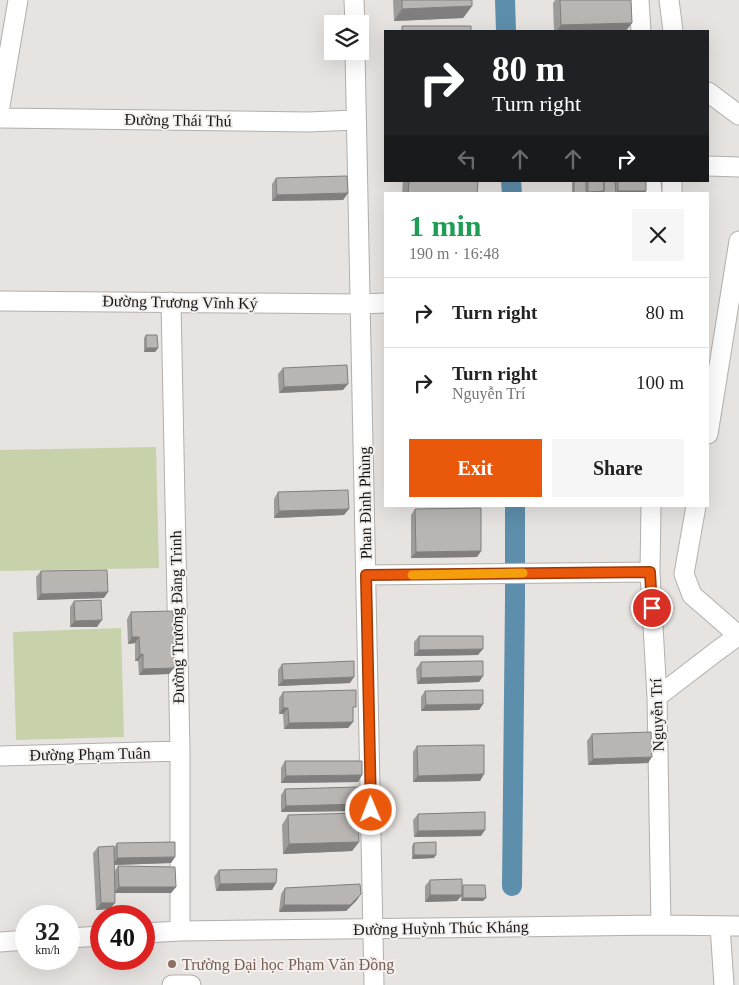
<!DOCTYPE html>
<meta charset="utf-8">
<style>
:root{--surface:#fff;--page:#f6f6f6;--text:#222;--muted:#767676;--line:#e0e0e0;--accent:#ea580c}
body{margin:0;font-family:"Times New Roman",serif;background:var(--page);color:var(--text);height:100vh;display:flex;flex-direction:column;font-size:19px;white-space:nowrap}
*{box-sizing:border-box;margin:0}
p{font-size:16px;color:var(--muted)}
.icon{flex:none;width:28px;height:28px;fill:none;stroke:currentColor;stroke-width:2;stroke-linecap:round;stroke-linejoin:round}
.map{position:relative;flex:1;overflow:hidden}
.panel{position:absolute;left:384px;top:192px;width:325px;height:315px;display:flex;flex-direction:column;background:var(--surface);border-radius:0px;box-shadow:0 5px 20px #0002}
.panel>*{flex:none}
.guide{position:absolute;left:384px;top:30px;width:325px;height:152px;border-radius:0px;box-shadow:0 5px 20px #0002;background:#202124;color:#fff;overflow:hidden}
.fabs{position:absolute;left:324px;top:15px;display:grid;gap:10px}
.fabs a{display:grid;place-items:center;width:45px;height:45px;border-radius:0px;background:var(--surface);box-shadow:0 5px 20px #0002;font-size:25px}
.speed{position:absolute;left:15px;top:905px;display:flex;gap:10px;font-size:25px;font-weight:700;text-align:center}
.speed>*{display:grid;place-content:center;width:65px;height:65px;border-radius:50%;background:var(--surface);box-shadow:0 5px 20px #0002;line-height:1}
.speed small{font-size:12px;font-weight:400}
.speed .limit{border:8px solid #d22;background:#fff;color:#111}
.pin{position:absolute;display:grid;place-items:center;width:42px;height:42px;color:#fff;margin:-21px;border:2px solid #fff;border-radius:50%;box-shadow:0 1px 5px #0007}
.me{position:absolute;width:55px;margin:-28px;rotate:359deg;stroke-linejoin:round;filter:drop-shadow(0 0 4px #0008)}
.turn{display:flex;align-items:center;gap:18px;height:105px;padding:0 25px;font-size:22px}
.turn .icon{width:65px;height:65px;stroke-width:2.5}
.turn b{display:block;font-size:35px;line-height:42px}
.lanes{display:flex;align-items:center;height:48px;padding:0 25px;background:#0003;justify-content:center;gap:25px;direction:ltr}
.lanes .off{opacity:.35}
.round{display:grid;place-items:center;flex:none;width:52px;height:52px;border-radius:0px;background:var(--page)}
.headline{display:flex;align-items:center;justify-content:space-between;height:85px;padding:0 25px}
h1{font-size:30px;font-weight:700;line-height:38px;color:#1e9e55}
.primary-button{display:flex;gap:10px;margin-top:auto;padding:10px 25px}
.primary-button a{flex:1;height:58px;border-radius:0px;background:var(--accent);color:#fff;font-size:20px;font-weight:700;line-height:58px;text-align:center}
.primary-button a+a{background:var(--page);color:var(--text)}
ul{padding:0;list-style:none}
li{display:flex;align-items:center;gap:15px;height:70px;padding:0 25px;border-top:1px solid var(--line)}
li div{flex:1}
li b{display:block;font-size:19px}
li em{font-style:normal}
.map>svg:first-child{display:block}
.green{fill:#c8d2aa}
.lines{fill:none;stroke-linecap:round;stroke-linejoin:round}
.canal{stroke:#5d8eab;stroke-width:20}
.minor-casing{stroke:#b2afad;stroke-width:21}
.minor{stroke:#fff;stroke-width:19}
.wall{fill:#9e9c9a}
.shaded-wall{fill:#817f7d}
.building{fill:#b8b5b3;stroke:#817f7d}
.route-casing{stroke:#983908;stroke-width:12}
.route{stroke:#ea580c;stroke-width:9}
.slow{stroke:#f59e0b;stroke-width:9}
.education-dot{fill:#8d6e63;stroke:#f3f0ee;stroke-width:2}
.labels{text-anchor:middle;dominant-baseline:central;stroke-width:4;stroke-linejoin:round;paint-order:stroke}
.street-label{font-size:16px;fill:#171616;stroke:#f3f0ee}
.education-label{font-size:16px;fill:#785e54;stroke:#f3f0ee;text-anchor:start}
</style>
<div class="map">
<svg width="739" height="985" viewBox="0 0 739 985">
<rect width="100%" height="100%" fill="#e6e3e1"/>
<path class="green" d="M156 447 159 568 0 571V450Z
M121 628 124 737 16 740 13 632Z"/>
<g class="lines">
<path class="canal" d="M505 0 506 31
M511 181 512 194
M512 886 515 600V506"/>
<g class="minor-casing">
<path id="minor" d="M354 0 355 24
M639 0 641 31
M669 0 673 31
M355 51 374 985
M708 92 739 115
M0 106 18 0
M0 118 308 122 356 120
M708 166 739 167
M651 181 652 194
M672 194V181
M0 301 361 304 385 303
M171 302 180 751V931
M708 434 739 241
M651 506 650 572 657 697 661 925
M696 506 684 574 692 595 738 635
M366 575 650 572
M657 697 717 651 739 635
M0 756 180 751
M720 926 724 985
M144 933 180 931 661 925 739 926
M69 938 101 936
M0 942 26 940
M172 985H191"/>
</g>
<use href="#minor" class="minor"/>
</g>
<path class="wall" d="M393 0H472V6L463 18 394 21Z
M555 0H631L626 31H554L553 3Z
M276 178 348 193 343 200 272 201V184Z
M403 181H478L477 194H402Z
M572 181H646V191L644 194H572Z
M146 335 158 348 155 352H144V338Z
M283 368 343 390 279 393 278 374Z
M278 492 344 515 274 518V499Z
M415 509 481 551 477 557 411 558V515Z
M41 571 104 598 37 600 36 577Z
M74 601 97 627H70V607Z
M131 612 174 668 169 674 139 675 138 661H135V643L128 644 127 619Z
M419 636 478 655 414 656V642Z
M421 662 483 676 479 682 417 684 416 669Z
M282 664 350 683 278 686V670Z
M425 691 483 704 479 710 421 711V697Z
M283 692 353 711V722L348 728 284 729 283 714H279V698Z
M592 734 648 763 588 765 587 741Z
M417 746 484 774 480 781 413 782V752Z
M285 761 362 775 358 782 281 783V768Z
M285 789 360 804 356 811 281 812V795Z
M418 814 481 836 414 837 413 820Z
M288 815 359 842 352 851 283 854 282 825Z
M117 843 175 857 171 863 114 865V872L118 866 176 887 171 893H114L110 909 96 910 93 853 98 847 114 848Z
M414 843 434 858 412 859V846Z
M219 870 276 883 272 890 216 891 214 877Z
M430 880 462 887 463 885 483 901H461V896L457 901 425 902V886Z
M285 888 357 900 346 911 279 912 281 894Z"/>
<path class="shaded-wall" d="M472 6 463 18 394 21 402 9Z
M632 23 626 31H557L561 25Z
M604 191 602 194H587L588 192Z
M618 191H646L644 194H616Z
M348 193 343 200 272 201 277 195Z
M146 348H158L155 352H144Z
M348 384 343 390 279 393 284 387Z
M349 509 344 515 274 518 279 511Z
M481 551 477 557 411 558 416 552Z
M108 592 104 598 37 600 41 594Z
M102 620 97 627H70L75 621Z
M132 637H139L135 643 128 644Z
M483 649 478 655 414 656 419 650Z
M143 654 138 661H135L140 655Z
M174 668 169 674 139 675 143 669Z
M483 676 479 682 417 684 421 678Z
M354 677 350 683 278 686 283 680Z
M483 704 479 710 421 711 426 705Z
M283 708H288L283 714H279Z
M353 722 348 728 284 729 289 723Z
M652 757 648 763 588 765 593 759Z
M484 774 480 781 413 782 418 776Z
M362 775 358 782 281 783 286 776Z
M360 804 356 811 281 812 286 806Z
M485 830 481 836 414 837 418 831Z
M359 842 352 851 283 854 289 844Z
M414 855H436L434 858 412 859Z
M175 857 171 863 113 865 117 858Z
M276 883 272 890 216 891 220 884Z
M119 887H176L171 893H114Z
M361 894 357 900 346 911 279 912 284 905Z
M430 895H462L457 901 425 902Z
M463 898H486L483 901H461Z
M101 903H115L110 909 96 910Z"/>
<path class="building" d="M402 0H472V6L402 9Z
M560 0H631L632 23 561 25Z
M402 26H471V31H402Z
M347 176 348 193 277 195 276 178Z
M409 181H478L477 194H408Z
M574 181H586V194H574Z
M588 181H604V191L588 192Z
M604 181H615L616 194H602L604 191Z
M618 181H646V191H618Z
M146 335H157L158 348H146Z
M347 365 348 384 284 387 283 368Z
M348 490 349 509 279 511 278 492Z
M481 508V551L416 552 415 509Z
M107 570 108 592 41 594V571Z
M101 600 102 620 75 621 74 601Z
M173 611 174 636V668L143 669V654L140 655 139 637H132L131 612Z
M419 636H483V649L419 650Z
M354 661V677L283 680 282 664Z
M483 661V676L421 678V662Z
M356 690V707H353V722L289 723 288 708H283V692Z
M483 690V704L426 705 425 691Z
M651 732 652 757 593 759 592 734Z
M484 745V774L418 776 417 746Z
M285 761H362V775L286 776Z
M359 787 360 804 286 806 285 789Z
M485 812V830L418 831V814Z
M358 813 359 842 289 844 288 815Z
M175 842V857L117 858V843Z
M436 842V855H414V843Z
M114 846 115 903H101L98 847Z
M118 866 175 867 176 887H119Z
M277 869 276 883 220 884 219 870Z
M462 879V895H430V880Z
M360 884 361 894 350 905H284L285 888Z
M463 885H485L486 898H463Z"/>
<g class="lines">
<g class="route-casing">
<path id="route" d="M371 810 366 575 650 572 652 608"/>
</g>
<use href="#route" class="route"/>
<path class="slow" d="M412 575 523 573"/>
</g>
<circle class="education-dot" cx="172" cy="964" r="5"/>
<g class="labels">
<g class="street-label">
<text transform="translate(178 120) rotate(1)">Đường Thái Thú</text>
<text transform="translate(180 302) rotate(1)">Đường Trương Vĩnh Ký</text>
<text transform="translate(365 503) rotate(-91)">Phan Đình Phùng</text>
<text transform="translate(177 617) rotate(-91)">Đường Trương Đăng Trinh</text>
<text transform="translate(657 715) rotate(-92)">Nguyễn Trí</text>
<text transform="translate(90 754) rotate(-1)">Đường Phạm Tuân</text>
<text transform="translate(441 928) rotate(-1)">Đường Huỳnh Thúc Kháng</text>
</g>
<g class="education-label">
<text x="182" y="964">Trường Đại học Phạm Văn Đồng</text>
</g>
</g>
</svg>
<div class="fabs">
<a><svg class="icon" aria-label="layers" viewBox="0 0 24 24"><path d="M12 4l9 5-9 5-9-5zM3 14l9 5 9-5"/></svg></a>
</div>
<div class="speed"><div>32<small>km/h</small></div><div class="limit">40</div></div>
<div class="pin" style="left:652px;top:608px;background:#d93025"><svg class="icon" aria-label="arrive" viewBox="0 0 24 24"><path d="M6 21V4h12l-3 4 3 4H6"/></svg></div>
<svg class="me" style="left:371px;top:810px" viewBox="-20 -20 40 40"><circle r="17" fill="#ea580c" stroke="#fff" stroke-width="3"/><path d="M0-11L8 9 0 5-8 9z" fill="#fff"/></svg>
<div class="guide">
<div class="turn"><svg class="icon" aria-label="right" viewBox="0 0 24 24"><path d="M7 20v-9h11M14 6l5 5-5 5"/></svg><div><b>80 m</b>Turn right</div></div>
<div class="lanes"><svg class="icon off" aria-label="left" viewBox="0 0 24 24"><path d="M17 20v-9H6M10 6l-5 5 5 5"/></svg><svg class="icon off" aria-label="ahead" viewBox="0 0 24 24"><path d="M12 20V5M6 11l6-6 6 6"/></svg><svg class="icon off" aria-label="ahead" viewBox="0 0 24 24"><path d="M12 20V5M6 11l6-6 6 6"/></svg><svg class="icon" aria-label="right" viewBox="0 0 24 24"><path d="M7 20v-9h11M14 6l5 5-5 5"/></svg></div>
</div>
<section class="panel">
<div class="headline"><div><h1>1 min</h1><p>190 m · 16:48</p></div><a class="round"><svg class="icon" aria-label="close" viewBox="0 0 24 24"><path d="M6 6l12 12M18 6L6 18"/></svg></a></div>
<ul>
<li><svg class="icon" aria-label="right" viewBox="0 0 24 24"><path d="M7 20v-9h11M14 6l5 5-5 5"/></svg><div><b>Turn right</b></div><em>80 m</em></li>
<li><svg class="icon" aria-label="right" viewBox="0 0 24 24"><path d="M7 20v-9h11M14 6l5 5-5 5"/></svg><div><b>Turn right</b><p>Nguyễn Trí</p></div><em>100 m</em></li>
</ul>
<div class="primary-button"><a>Exit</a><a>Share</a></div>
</section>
</div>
